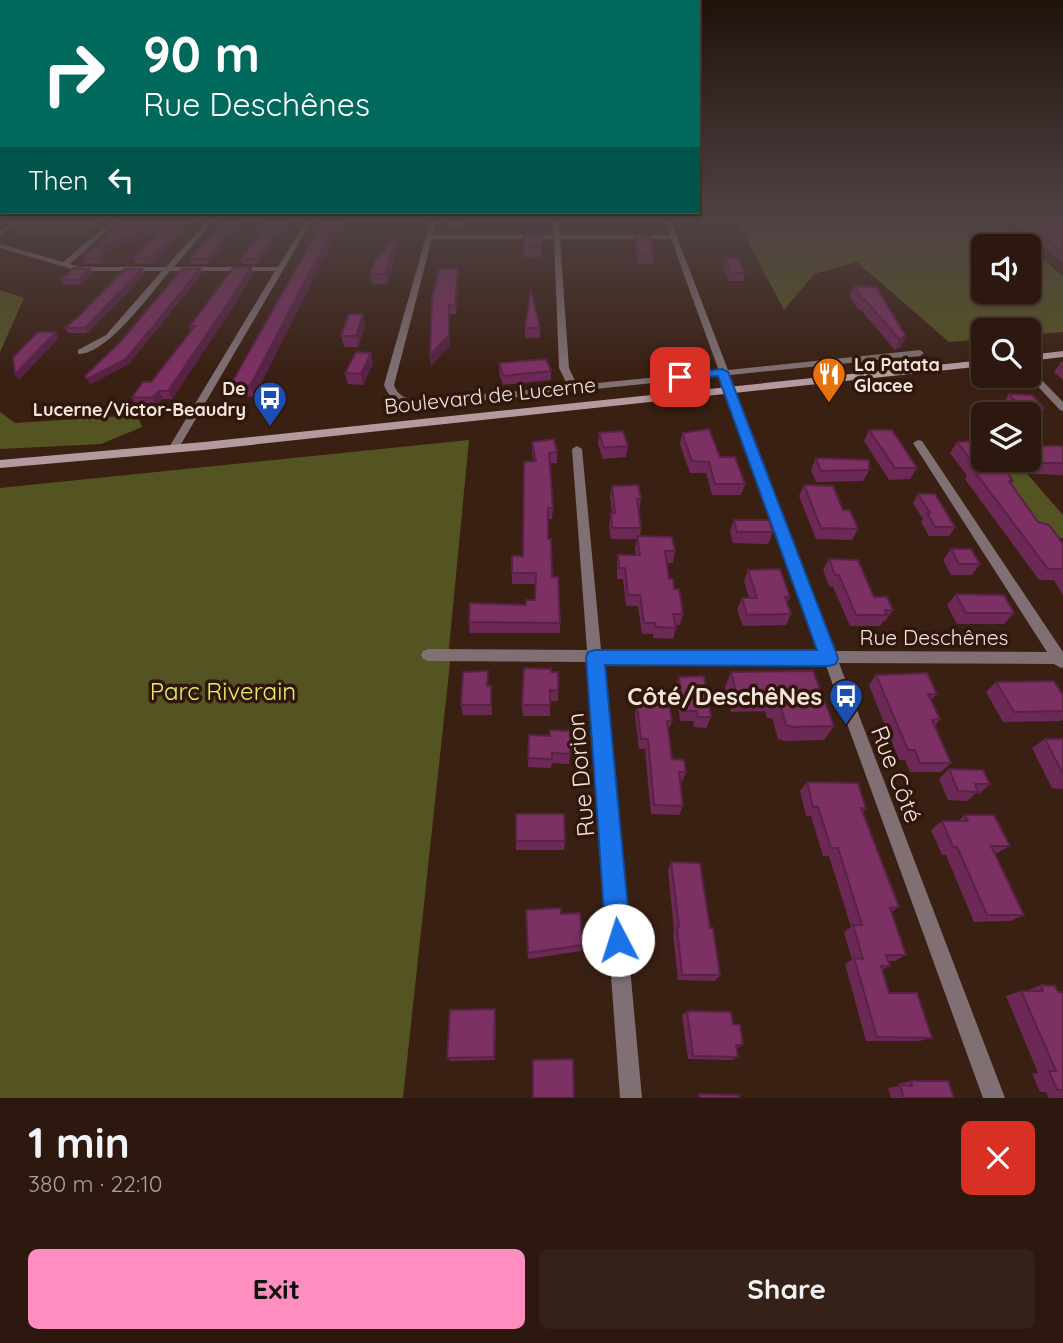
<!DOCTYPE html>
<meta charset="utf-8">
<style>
:root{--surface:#2c180e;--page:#342117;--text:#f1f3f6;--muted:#a6a09e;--line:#48372e;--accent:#fd8ebf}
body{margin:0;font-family:Quicksand,sans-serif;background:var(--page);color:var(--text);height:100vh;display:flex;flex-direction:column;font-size:26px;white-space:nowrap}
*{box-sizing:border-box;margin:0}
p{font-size:23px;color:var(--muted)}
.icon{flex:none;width:38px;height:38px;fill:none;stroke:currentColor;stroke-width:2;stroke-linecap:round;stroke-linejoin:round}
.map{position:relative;height:1098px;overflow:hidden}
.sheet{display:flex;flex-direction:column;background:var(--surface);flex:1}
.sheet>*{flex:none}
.hud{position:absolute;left:0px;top:0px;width:700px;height:214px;box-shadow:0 2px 5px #0004,0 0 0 2px var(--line);background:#00695c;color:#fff;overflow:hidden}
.tools{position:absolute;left:971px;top:234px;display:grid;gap:14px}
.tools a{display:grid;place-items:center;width:70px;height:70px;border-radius:10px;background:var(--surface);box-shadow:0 2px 5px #0004,0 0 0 2px var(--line);font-size:35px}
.pin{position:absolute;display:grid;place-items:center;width:60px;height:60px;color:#fff;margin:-30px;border-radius:14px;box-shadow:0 4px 10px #0006}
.me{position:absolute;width:77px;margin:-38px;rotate:355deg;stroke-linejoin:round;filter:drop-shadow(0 0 5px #0008)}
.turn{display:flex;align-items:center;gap:24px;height:147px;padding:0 28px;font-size:32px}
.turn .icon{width:91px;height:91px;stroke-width:2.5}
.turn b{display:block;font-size:49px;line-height:60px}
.then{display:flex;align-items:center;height:66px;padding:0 28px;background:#0003;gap:14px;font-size:26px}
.round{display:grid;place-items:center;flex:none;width:74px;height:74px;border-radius:10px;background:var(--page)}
.headline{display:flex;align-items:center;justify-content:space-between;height:119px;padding:0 28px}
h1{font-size:42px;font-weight:700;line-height:52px}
.action{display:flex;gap:14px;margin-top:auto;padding:14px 28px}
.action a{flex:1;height:80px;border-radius:10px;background:var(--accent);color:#111;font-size:28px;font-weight:700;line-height:80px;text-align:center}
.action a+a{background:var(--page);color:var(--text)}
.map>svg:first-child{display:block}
.green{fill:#535421}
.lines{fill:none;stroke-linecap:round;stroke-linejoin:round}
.minor{fill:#807073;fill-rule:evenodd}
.secondary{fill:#b39a9e;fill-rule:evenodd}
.wall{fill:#6c2955}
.shaded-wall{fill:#582245}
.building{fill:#7d3063;stroke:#582245;stroke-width:2}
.route{fill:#1a73e8;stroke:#114b97;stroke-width:2}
.labels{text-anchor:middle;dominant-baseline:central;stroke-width:7;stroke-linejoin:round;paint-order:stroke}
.far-poi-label{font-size:18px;font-weight:bold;fill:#f5e4db;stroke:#2f170a;text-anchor:start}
.street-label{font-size:21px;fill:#f5e4db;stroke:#2f170a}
.near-park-label{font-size:24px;fill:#e7ec68;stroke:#2f170a}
.near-poi-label{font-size:24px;font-weight:bold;fill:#f5e4db;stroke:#2f170a;text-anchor:end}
.near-street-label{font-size:24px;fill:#f5e4db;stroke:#2f170a}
</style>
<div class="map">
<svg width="1063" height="1098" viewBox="0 0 1063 1098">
<rect width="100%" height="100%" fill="#3a2013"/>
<path class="green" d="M736 219H994L1028 247H984V292H1029V248L1063 276V332L1029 335V331H984L983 339 949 342 857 262 814 274 784 310Z
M0 290 24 298 0 352Z
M0 412 15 423 137 415 142 427 101 444 0 449Z
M469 440 449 648 450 663 403 1098H0V488Z
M989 460H1015L1063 515V538H1049Z"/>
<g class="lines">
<path class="minor" d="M18 219H25L0 236V231Z
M114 219H120L70 264 79 267H166L209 219H215L174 267H278L307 219H313L177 451H169L168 449 275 271H170C151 293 107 355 78 354V350L106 335 162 271H79L0 248V244L63 262Z
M431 219H437L433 235H553V219H559L560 235H670L664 219H670L728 370 920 350 924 353 920 356 730 375 835 651 1047 652 913 443 918 440 922 441 1063 652V667L1061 668 1054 664 839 663 1005 1098H983L825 663 602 662 642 1098H620L588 662 428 661 423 659 421 655 423 651 428 649 587 650 572 449 577 446 582 449 601 650 821 651 721 376 429 406C410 406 391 405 384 385ZM432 239H554L559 368 568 386 429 400C414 400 400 401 394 385ZM560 239H671L719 371 577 385 569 368Z
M1029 369 1032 370 1063 402V411L1060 410 1028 376Z"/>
<path class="secondary" d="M1063 351V357L1029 361V355Z
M984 360V366L204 450 0 468V460L204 442Z"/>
</g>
<path class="wall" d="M104 219 82 234H18L15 229 17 227 14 221Z
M125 219 190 224 180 227 182 232 153 264H136L133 258 157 234 101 252 106 260 101 264H85L82 258Z
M270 219H290L259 264H243L241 259Z
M324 219H344L254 397 234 396 230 386Z
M467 219 466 229H447L446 220Z
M1009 219H1044L1063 232V263Z
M1046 219H1063V231Z
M242 221 209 264H192L190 259Z
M397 234 399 244 387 284H372L370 274Z
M542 234 541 257H524V247Z
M635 234 654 256 653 264H637L635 242Z
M725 258 745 273 743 281H729L723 267Z
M251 267 253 274 233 307 172 399H163L156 405H136L132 397 151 382 191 330 190 326Z
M458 268V290L456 314H450V345L431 366 430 355Z
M142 269 145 274 88 333H68L65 328Z
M92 274 81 285H63L60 280Z
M854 286 906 336 901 347 895 350 861 310H858L850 296Z
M365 325 358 347H344L341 336Z
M525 328H540V338H525Z
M371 353 373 364 363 385 348 384 345 373Z
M514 362 551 371V380L503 385 499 372V363Z
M1061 362H1063V380L1054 372Z
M1009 394 1044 408 1036 419H1029V415H1009L1002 406Z
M869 430 917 468 910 479 889 480 864 441Z
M599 433 628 446 626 457 603 459 598 444Z
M682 433 720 457 745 484 741 495H712L706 473H690L680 444Z
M532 442 557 452V463H550L553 508 552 519H548V539L552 577 560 623V633H470L469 622 526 605 535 600 536 584H512V573L523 556 534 462 532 452Z
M957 442 1013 481 1011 483 1038 522 1063 544V595L1054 580H1039L965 479 967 476 950 453Z
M1029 446H1063V475L1034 474 1023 460H1029Z
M816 458 869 470 863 481 816 482 811 470Z
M804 485 843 510 858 529 852 540 816 539 799 496Z
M612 486 641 499 639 511 641 528 640 536 675 551 673 563H667L669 579 674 589 683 614 680 625H675L676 628 673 639 653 638V634H642L638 606H626L623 579H617V566L618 555H636L635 548 637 539H611L609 525 611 513H612L610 497Z
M918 494 955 527 949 536H929L921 522 923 519 913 503Z
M734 520 773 532 768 544 733 543 730 531Z
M951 549 980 564 972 575H951L943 560Z
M829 559 874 597 893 610 885 621H883L880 626H850L833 587 829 586 823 570Z
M748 570 790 597 787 603 791 614 786 625 743 626 737 610 742 598H749L744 581Z
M956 594 1014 613 1004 624H957L947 605Z
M551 672 558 691V701H550V716H523L522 705Z
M731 672 834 726 824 740 784 741 778 739 772 718H767L765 711 731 712 725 687Z
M876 675 937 694 931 700 940 719 935 726 951 763 941 772H910L905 760H899L869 685Z
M679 677 711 717 706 728 694 727 693 721H680L676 687Z
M996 682 1063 695V719L1061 721 1003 722 986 692Z
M489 686H491L492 715H463L461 705Z
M637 704 672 721 668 731 672 759 686 772 682 782H680L683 806 679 815 651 814 645 749H639L635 715Z
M529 735 570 754 569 764 552 763 551 768 528 767Z
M1045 739H1063V789L1052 788 1032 748Z
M949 769 990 784 979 794 976 793 967 801 948 800 939 779Z
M807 782 866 809 862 813 899 907 891 912 906 955 895 961H888L890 966 882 970 889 993 932 1038 919 1041H866L845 964 852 960 844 932 851 927 829 856H823L811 816H806L800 791Z
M965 815 1010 846 995 854 1024 915 1010 921 974 922 946 855H942L931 830 942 821H958Z
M516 841H565L564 850H516Z
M671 862 710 928 720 975 715 981 678 980 673 934 674 931 668 870Z
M526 910 561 914 583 945 581 951 528 959Z
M1041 985 1058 992H1063V1098H1049L1046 1092H1040L1032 1074 1038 1073 1006 996 1021 991H1026Z
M687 1011 733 1024 743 1045 737 1048 738 1057 732 1060 688 1059 682 1015Z
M496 1014 495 1060 450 1061 447 1058Z
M911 1081 954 1098H891L888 1088 899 1086 898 1084Z"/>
<path class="shaded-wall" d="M2 219H14L1 227 0 225V220Z
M93 219H104L82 234 79 228Z
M186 219H194L190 224 180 227 182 232 153 264 150 258 175 222Z
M239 219H241L242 221 209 264 207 259Z
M285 219H290L259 264 258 259Z
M338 219H344L254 397 250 386Z
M166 225 168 230 99 252 96 246Z
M397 234 399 244 387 284 385 274Z
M103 254 106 260 101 264 98 258Z
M251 267 253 274 233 307 172 399 168 391Z
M458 268V290L456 314 455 304Z
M90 269 92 274 81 285 78 280Z
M142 269 145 274 88 333 85 328Z
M200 269 202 274 129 364 90 385 87 379Z
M449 305 450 345 431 366 430 355Z
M363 314 365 325 358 347 356 336Z
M56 332 59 338 19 380 15 374Z
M906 336 901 347 895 350 899 339Z
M371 353 373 364 363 385 361 374Z
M159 391 163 399 156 405 152 398Z
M495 1009 496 1014 495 1060 494 1057Z"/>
<path class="building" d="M19 219H93L79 228 15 229 24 222 14 221Z
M125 219H186L175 222 180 227 150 258H133L166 225 96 246 103 254 98 258H82Z
M225 219H239L207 259H190Z
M270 219H285L258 259H241Z
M324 219H338L250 386H230Z
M447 219H465V220H446Z
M1021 219H1044L1063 232V253Z
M397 234 385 274H370L374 262Z
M524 234H542L541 247H524Z
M635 234H649L654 256H638Z
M725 258H739L745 273H731Z
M234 267H251L230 300 168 391H159L152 398 132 397 143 382H151L195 326H190Z
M74 268 90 269 78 280H60Z
M458 268 455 304 449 305V335L430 355 432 299 439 269Z
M125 269H142L85 328H65L79 316Z
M182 269H200L126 359 87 379 85 376 120 342Z
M854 286 876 287 906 336 899 339 865 300 862 299Z
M531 290 540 328H525Z
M349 314H363L356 336H341Z
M38 332H56L15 374 13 357Z
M356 352 371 353 361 374 345 373Z
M546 359 551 371 503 376 499 363Z
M1009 394 1032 395 1044 408 1020 407Z
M709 429 720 457H735L745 484H715L709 462 692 461 682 433Z
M869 430H892L917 468H895Z
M623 431 628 446 604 448 599 433Z
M554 439 557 452 549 453 553 508H548V539H551L552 577H558L560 623 469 622 470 603 526 605V600H535L536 573H512V556H523L524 462 536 461 532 442Z
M976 441 980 446H984V460H997L1013 481H1009L1038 522 1049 525 1063 544V569H1048L972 468H977L957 442Z
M1029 446H1063V463H1043Z
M816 458 869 460V470L821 471Z
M638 485 641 499H637L641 528H612L611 513H615L612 486Z
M804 485 833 486 843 510H850L858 529 821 528Z
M918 494H935L955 527H935L927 513H930Z
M734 520H769L773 532H737Z
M637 536 672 537 675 551H665L669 579H673L674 589H679L683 614H673L676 628 656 627 655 623H644L640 595H628L625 568H619L618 555H640Z
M951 549H971L980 564H959Z
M829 559 858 560 874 597H887L893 610H885L887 615H856L839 575H835Z
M780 569 790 597H785L791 614 747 615 742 598H757L748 570Z
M956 594 1004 595 1014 613H966Z
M524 668 551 669V672H558V691L550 690V705H522Z
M488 671 487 686H491V705H461L463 672Z
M813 671 834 726 793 727 786 725 780 704H774L772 697H737L731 672Z
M927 673 937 694H928L940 719 932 720 951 763H920L915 750H908L876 675Z
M704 676 711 717H698L697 711H683L679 677Z
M1054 681 1063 695V711L1014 712 996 682Z
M637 704 669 705 672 721H667L672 759 684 760 686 772H679L683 806 654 805 648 739H641Z
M550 730 570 731V754L552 753V759L528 758 529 735 550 736Z
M1045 739H1063V774Z
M949 769 983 770 990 784H975L978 792 958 791Z
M807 782 858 783 866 809 861 808 899 907 890 908 906 955H886L890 966H881L889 993H917L932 1038 877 1037 854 958 863 959 853 925H862L838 848H831L818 807H813Z
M516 814H564L565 841H516Z
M965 815H994L1010 846H991L1024 915H987L957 847H953L942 821H968Z
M671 862 700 863 710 928H713L720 975H682L677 927H679Z
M561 908V914L580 913 583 945 528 953 526 910Z
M1041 985 1055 986 1058 992H1063V1090H1057L1049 1071H1056L1021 991H1043Z
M495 1009 494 1057 447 1058 450 1010Z
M687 1011 731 1012 733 1024 740 1025 743 1045H736L738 1057 693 1056Z
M573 1059 574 1098H533V1060Z
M911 1081H948L954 1098H904L900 1085 912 1086Z
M699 1094 739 1095V1098H700Z"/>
<linearGradient id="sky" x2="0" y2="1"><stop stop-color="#20120a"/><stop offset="0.59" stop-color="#4f4244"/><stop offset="1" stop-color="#4f4244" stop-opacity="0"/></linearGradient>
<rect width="1063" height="372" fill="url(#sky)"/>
<path class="route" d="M722 369 728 372 838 658 836 664 829 666 605 665 631 940 627 949 618 953 609 949 606 940 586 657 588 652 595 650H817L718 376 680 380 674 377 680 373Z"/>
<defs>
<g id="restaurant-pin" transform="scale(1.75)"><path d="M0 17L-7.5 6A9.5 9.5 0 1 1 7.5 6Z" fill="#e8710a" stroke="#2f170a"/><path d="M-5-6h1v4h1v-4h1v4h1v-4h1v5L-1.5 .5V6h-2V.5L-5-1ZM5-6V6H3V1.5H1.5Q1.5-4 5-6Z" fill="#fff"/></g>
<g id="bus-pin" transform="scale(1.75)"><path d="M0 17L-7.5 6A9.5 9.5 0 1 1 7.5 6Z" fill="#1a4fb4" stroke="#2f170a"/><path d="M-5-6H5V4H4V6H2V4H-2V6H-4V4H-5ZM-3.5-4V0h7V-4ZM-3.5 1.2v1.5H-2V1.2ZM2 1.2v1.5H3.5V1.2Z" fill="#fff"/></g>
</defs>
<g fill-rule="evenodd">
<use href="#restaurant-pin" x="829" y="374"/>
<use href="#bus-pin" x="270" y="398"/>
<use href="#bus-pin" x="846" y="696"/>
</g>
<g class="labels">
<g class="far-poi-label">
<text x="854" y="364">La Patata<tspan x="854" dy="21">Glacee</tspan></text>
<text x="246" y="388" text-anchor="end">De<tspan x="246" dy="21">Lucerne/Victor-Beaudry</tspan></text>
</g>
<g class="street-label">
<text transform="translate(490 395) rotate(-6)">Boulevard de Lucerne</text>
<text x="934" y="637">Rue Deschênes</text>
</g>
<g class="near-park-label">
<text x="223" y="691">Parc Riverain</text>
</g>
<g class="near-poi-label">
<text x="822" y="696">Côté/DeschêNes</text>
</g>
<g class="near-street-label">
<text transform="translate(897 774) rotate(69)">Rue Côté</text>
<text transform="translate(580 775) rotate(-95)">Rue Dorion</text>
</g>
</g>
</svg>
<div class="tools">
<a><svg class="icon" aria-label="sound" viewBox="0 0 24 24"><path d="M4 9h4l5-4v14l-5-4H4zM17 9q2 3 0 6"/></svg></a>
<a><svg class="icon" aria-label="search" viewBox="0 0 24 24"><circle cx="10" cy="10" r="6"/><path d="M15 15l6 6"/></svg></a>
<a><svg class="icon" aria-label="layers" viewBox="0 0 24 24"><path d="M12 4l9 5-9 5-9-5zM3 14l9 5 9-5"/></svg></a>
</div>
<div class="pin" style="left:680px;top:377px;background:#d93025"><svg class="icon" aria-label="arrive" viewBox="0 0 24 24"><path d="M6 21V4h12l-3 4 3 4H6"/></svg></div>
<svg class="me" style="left:618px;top:940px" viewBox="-20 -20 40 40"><circle r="19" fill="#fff"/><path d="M0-13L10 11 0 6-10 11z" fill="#1a73e8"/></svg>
<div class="hud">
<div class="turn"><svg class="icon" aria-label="right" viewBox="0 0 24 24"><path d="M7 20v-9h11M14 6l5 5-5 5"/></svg><div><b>90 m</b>Rue Deschênes</div></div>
<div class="then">Then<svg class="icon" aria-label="left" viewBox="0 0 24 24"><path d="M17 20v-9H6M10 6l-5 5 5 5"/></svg></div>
</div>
</div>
<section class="sheet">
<div class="headline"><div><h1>1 min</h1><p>380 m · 22:10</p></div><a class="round" style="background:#d93025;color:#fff"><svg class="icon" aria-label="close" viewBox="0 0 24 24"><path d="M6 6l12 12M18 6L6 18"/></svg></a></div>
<div class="action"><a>Exit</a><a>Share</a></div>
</section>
